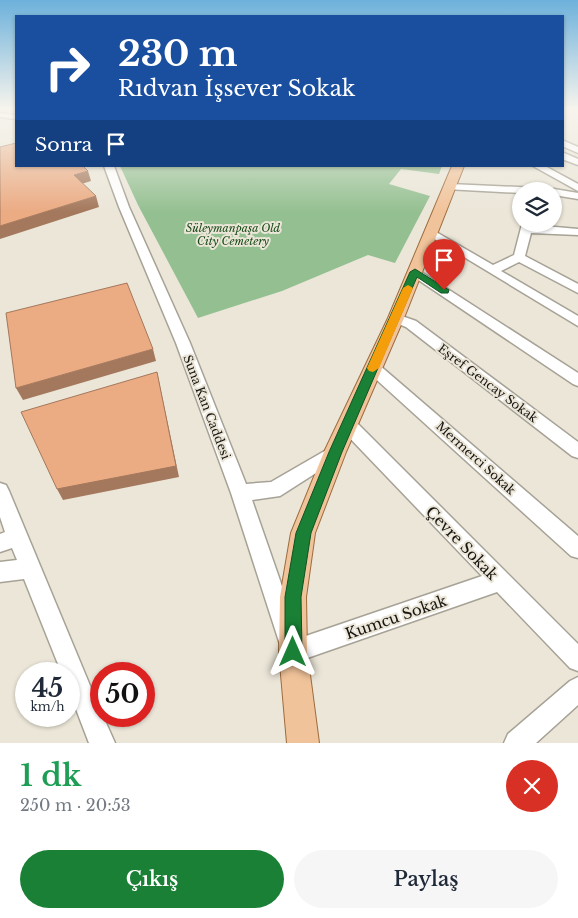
<!DOCTYPE html>
<html lang="tr">
<meta charset="utf-8">
<style>
:root{--surface:#fff;--page:#f6f6f7;--text:#1f2937;--muted:#747a83;--accent:#198035}
body{margin:0;font-family:"Libre Baskerville",serif;background:var(--page);color:var(--text);height:100vh;display:flex;flex-direction:column;font-size:19px;white-space:nowrap}
*{box-sizing:border-box;margin:0}
p{font-size:16px;color:var(--muted)}
.icon{flex:none;width:28px;height:28px;fill:none;stroke:currentColor;stroke-width:2;stroke-linecap:round;stroke-linejoin:round}
.map{position:relative;height:743px;overflow:hidden}
.panel{display:flex;flex-direction:column;background:var(--surface);flex:1}
.panel>*{flex:none}
.banner{position:absolute;left:15px;top:15px;width:549px;height:152px;border-radius:0px;box-shadow:0 1px 4px #0004;background:#1a4fa0;color:#fff;overflow:hidden}
.buttons{position:absolute;left:512px;top:182px;display:grid;gap:10px}
.buttons a{display:grid;place-items:center;width:50px;height:50px;border-radius:50%;background:var(--surface);box-shadow:0 1px 4px #0004;font-size:25px}
.speed{position:absolute;left:15px;top:662px;display:flex;gap:10px;font-size:25px;font-weight:700;text-align:center}
.speed>*{display:grid;place-content:center;width:65px;height:65px;border-radius:50%;background:var(--surface);box-shadow:0 1px 4px #0004;line-height:1}
.speed small{font-size:12px;font-weight:400}
.speed .limit{border:8px solid #d22;background:#fff;color:#111}
.pin{position:absolute;display:grid;place-items:center;width:42px;height:42px;color:#fff;margin:-51px -21px;border-radius:50% 50% 50% 0;rotate:-45deg;box-shadow:0 0 5px #0007}
.pin .icon{rotate:45deg}
.me{position:absolute;width:55px;margin:-28px;rotate:0deg;stroke-linejoin:round;filter:drop-shadow(0 0 4px #0008)}
.turn{display:flex;align-items:center;gap:18px;height:105px;padding:0 20px;font-size:22px}
.turn .icon{width:65px;height:65px;stroke-width:2.5}
.turn b{display:block;font-size:35px;line-height:42px}
.then{display:flex;align-items:center;height:48px;padding:0 20px;background:#0003;gap:10px;font-size:19px}
.round{display:grid;place-items:center;flex:none;width:52px;height:52px;border-radius:26px;background:var(--page)}
.headline{display:flex;align-items:center;justify-content:space-between;height:85px;padding:0 20px}
h1{font-size:30px;font-weight:600;line-height:38px;color:#1e9e55}
.cta{display:flex;gap:10px;margin-top:auto;padding:10px 20px}
.cta a{flex:1;height:58px;border-radius:30px;background:var(--accent);color:#fff;font-size:20px;font-weight:600;line-height:58px;text-align:center}
.cta a+a{background:var(--page);color:var(--text)}
.map>svg:first-child{display:block}
.green{fill:#94c091}
.lines{fill:none;stroke-linecap:round;stroke-linejoin:round}
.minor-casing{stroke:#a7a296;stroke-width:3}
.major-casing{stroke:#9e6c3e;stroke-width:2}
.minor{fill:#fff;fill-rule:evenodd}
.major{fill:#f1c39a;fill-rule:evenodd}
.shaded-wall{fill:#a4785c}
.building{fill:#ebab83;stroke:#a4785c}
.route{fill:#198035;stroke:#105322}
.slow{fill:#f59e0b}
.labels{text-anchor:middle;dominant-baseline:central;stroke-width:4;stroke-linejoin:round;paint-order:stroke}
.far-park-label{font-size:11px;font-style:italic;fill:#154915;stroke:#ebe6d8}
.street-label{font-size:12px;fill:#161410;stroke:#ebe6d8}
.near-street-label{font-size:15px;fill:#161410;stroke:#ebe6d8}
</style>
<div class="map">
<svg width="578" height="743" viewBox="0 0 578 743">
<rect width="100%" height="100%" fill="#ebe6d8"/>
<path class="green" d="M120 166H442L439 174 401 169 389 184 430 196 395 263 368 255 282 291 198 318 138 205Z"/>
<g class="lines">
<g class="minor-casing">
<path id="minor" d="M0 113 16 115V119L0 117Z
M562 140 578 147V153L562 146Z
M562 152 578 159V165L562 159Z
M104 166H114L129 207 190 343 246 484 271 482 335 445 341 447 344 452 341 457 280 496 252 500 300 638 482 576 342 430 340 425 342 420 348 419 354 420 578 644V671L570 668 497 592 293 663 285 660 231 493 176 343 119 207Z
M533 166H545L578 184V191Z
M450 184 540 188 545 191H521V193L446 189 445 187Z
M554 189 578 193V199L554 195V191H549Z
M522 224 578 229V235L531 233 525 256 578 284V293L519 262 501 271 578 316V326L426 234 428 232H436L493 265 514 255Z
M415 268 578 373V386L573 384 411 275 409 272Z
M396 314 416 321 578 442V458L572 456 406 327 391 321 389 318 391 315Z
M373 363 378 364 578 536V558L571 556 368 372 366 368 368 364Z
M0 483 6 485 9 491 101 712V716H103L115 743H89L69 691V674H62L24 579 0 582V562L17 560 12 548 0 552V534L5 532 0 517Z
M578 677V705L536 743H504L508 734 570 681Z"/>
</g>
<g class="major-casing">
<path id="major" d="M452 166H464L404 318 346 452 315 533 306 597 307 652 319 743H287L279 652 280 597 291 533 324 452 388 318Z"/>
</g>
<use href="#minor" class="minor"/>
<use href="#major" class="major"/>
</g>
<path class="shaded-wall" d="M88 171 91 181 78 185 74 175Z
M96 196 99 207 0 239V226Z
M153 349 156 361 23 400 16 388Z
M157 372 179 477 63 500 57 489Z"/>
<path class="building" d="M16 143V166H83L88 171 74 175 96 196 0 226V147Z
M127 283 153 349 16 388 6 313Z
M157 372 176 466 57 489 21 412Z"/>
<linearGradient id="sky" x2="0" y2="1"><stop stop-color="#6db1db"/><stop offset="0.51" stop-color="#f6f4ed"/><stop offset="1" stop-color="#f6f4ed" stop-opacity="0"/></linearGradient>
<rect width="578" height="212" fill="url(#sky)"/>
<path class="route" d="M415 269 449 290 448 293H441L417 277 342 452 311 533 301 597 302 652 299 659 293 661 287 659 285 652V597L296 533 329 452 410 272Z"/>
<path class="slow" d="M408 285 413 288 379 368 373 372 369 371 367 368 403 288Z"/>
<g class="labels">
<g class="far-park-label">
<text x="233" y="228">Süleymanpaşa Old<tspan x="233" dy="13">City Cemetery</tspan></text>
</g>
<g class="street-label">
<text transform="translate(488 383) rotate(37)">Eşref Gencay Sokak</text>
<text transform="translate(207 407) rotate(69)">Suna Kan Caddesi</text>
<text transform="translate(476 458) rotate(42)">Mermerci Sokak</text>
</g>
<g class="near-street-label">
<text transform="translate(462 543) rotate(46)">Çevre Sokak</text>
<text transform="translate(396 617) rotate(-19)">Kumcu Sokak</text>
</g>
</g>
</svg>
<div class="buttons">
<a><svg class="icon" aria-label="layers" viewBox="0 0 24 24"><path d="M12 4l9 5-9 5-9-5zM3 14l9 5 9-5"/></svg></a>
</div>
<div class="speed"><div>45<small>km/h</small></div><div class="limit">50</div></div>
<div class="pin" style="left:444px;top:290px;background:#d93025"><svg class="icon" aria-label="arrive" viewBox="0 0 24 24"><path d="M6 21V4h12l-3 4 3 4H6"/></svg></div>
<svg class="me" style="left:293px;top:652px" viewBox="-20 -20 40 40"><path d="M0-17L14 15 0 8-14 15z" fill="#198035" stroke="#fff" stroke-width="4"/></svg>
<div class="banner">
<div class="turn"><svg class="icon" aria-label="right" viewBox="0 0 24 24"><path d="M7 20v-9h11M14 6l5 5-5 5"/></svg><div><b>230 m</b>Rıdvan İşsever Sokak</div></div>
<div class="then">Sonra<svg class="icon" aria-label="arrive" viewBox="0 0 24 24"><path d="M6 21V4h12l-3 4 3 4H6"/></svg></div>
</div>
</div>
<section class="panel">
<div class="headline"><div><h1>1 dk</h1><p>250 m · 20:53</p></div><a class="round" style="background:#d93025;color:#fff"><svg class="icon" aria-label="close" viewBox="0 0 24 24"><path d="M6 6l12 12M18 6L6 18"/></svg></a></div>
<div class="cta"><a>Çıkış</a><a>Paylaş</a></div>
</section>
